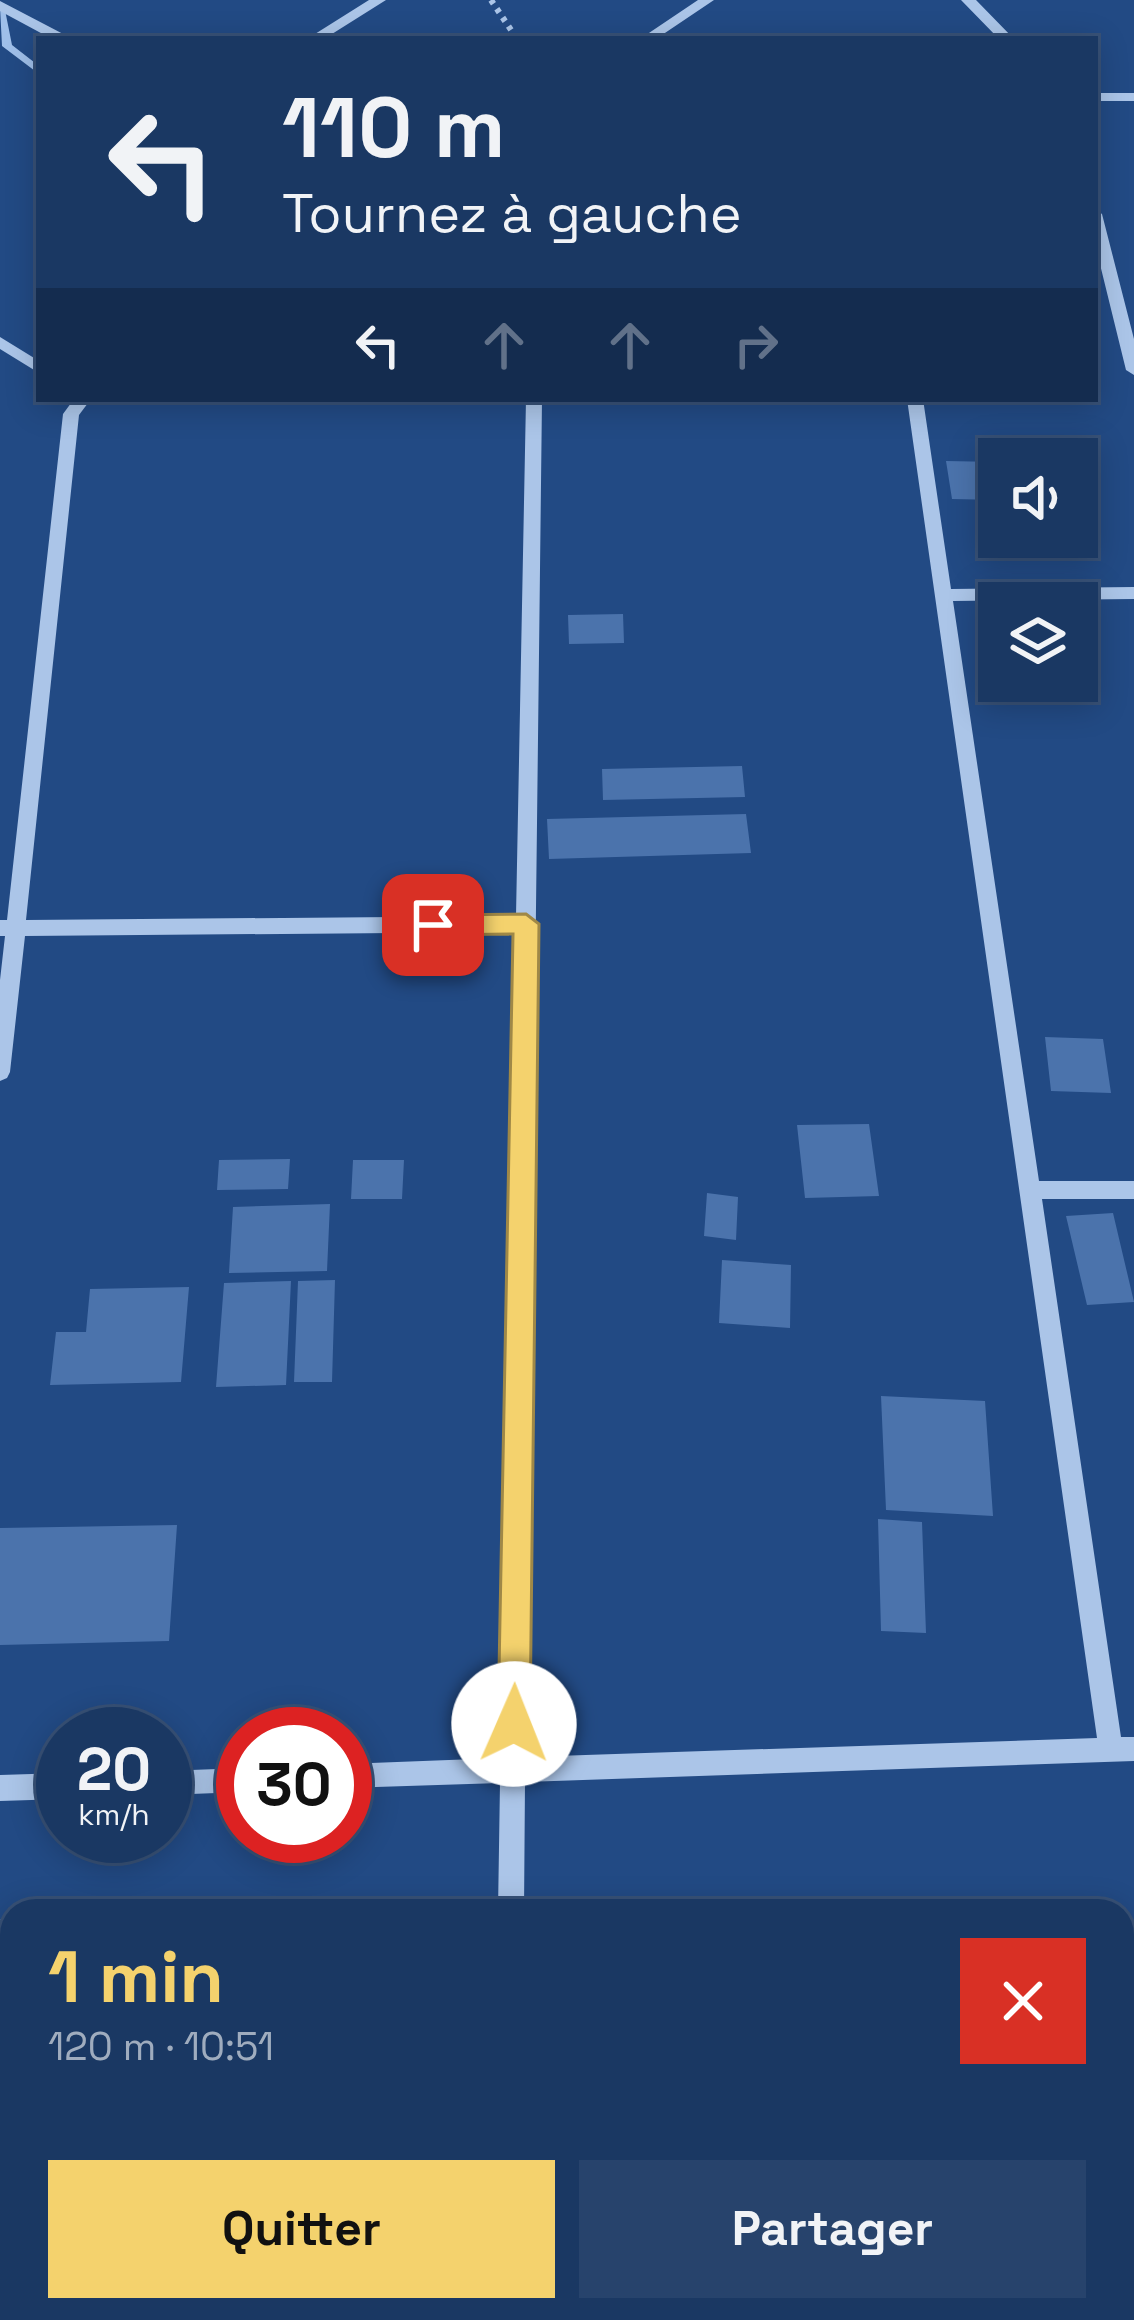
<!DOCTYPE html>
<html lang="fr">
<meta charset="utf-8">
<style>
:root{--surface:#1a3863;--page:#27436c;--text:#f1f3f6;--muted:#9facbe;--line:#385278;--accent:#f4d26d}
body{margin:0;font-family:"Space Grotesk",sans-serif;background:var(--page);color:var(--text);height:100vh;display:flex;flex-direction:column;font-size:45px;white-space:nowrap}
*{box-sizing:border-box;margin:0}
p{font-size:39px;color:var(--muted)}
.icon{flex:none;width:66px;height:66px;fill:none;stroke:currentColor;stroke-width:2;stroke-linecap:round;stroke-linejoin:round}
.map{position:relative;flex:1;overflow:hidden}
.details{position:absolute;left:0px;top:1899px;width:1134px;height:423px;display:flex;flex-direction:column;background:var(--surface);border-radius:36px 36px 0 0;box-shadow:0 6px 30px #0003,0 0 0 3px var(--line)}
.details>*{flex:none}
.hud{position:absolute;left:36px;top:36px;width:1062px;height:366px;border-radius:0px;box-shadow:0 6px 30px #0003,0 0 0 3px var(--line);background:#1a3863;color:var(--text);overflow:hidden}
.controls{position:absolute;left:978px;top:438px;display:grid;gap:24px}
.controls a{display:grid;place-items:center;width:120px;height:120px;border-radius:0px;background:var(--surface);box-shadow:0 6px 30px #0003,0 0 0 3px var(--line);font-size:60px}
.speed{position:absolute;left:36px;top:1707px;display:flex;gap:24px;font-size:60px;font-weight:700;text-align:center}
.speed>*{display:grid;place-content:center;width:156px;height:156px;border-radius:50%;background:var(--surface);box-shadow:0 6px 30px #0003,0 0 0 3px var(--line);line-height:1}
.speed small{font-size:30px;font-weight:400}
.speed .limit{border:18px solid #d22;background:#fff;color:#111}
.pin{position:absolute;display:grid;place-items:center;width:102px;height:102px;color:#fff;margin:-51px;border-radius:24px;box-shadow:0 6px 18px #0006}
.me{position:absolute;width:132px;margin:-66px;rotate:1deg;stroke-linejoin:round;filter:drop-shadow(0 0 9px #0008)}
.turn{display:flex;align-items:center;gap:42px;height:252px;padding:0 48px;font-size:54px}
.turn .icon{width:156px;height:156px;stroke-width:2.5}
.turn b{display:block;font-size:84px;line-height:102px}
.lanes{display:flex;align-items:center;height:114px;padding:0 48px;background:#0003;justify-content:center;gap:60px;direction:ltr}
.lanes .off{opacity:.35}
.round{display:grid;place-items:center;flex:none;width:126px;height:126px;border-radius:0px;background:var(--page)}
.summary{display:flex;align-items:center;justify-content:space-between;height:204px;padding:0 48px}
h1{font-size:72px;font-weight:700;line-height:90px;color:var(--accent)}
.cta{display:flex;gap:24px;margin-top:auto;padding:24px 48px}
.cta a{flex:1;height:138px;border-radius:0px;background:var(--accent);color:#111;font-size:48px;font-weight:700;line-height:138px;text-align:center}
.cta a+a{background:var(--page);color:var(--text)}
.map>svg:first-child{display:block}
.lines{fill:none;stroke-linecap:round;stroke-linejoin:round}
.stream{fill:#9fbfe9;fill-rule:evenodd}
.building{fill:#4b73ac}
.path{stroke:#abc5e8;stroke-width:6;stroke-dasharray:4.5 6;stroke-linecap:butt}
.minor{fill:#abc5e8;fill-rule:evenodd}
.route{fill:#f4d26d;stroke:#9f8847;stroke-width:3}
</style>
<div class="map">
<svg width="1134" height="2320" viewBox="0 0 1134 2320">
<rect width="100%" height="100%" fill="#224a84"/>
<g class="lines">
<path class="stream" d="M0 7 5 10 12 45 39 66V74L2 46Z"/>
</g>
<path class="building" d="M946 461 999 462V500L952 499Z
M623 614 624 643 569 644 568 615Z
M742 766 745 797 603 800 602 769Z
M746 814 751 853 549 859 547 819Z
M1045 1037 1103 1039 1111 1093 1051 1091Z
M869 1124 879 1196 805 1198 797 1125Z
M290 1159 288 1189 217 1190 219 1160Z
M353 1160H404L402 1199H351Z
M707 1193 738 1197 736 1240 704 1236Z
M330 1204 327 1271 229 1273 233 1207Z
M1113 1213 1134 1302 1087 1305 1066 1216Z
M722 1260 791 1265 790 1328 719 1323Z
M335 1280 332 1382H294L298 1281Z
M291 1281 286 1385 216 1387 224 1283Z
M189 1287 181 1382 50 1385 56 1332H86L90 1289Z
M881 1396 985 1401 993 1516 886 1510Z
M878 1519 922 1522 926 1633 881 1631Z
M177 1525 169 1641 0 1645V1528Z
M0 1919H12V2058H0Z"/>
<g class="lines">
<path class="path" d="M491 0 517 39"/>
<path class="minor" d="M369 0H386L324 39H307Z
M698 0H714L656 39H640Z
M961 0H976L1014 39H999Z
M0 1 67 36 69 39H52L0 11Z
M1095 93H1134V101H1095Z
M1095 209 1102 214 1134 339V375L1126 370 1095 244Z
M0 337 39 361V373L0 349Z
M74 399H91L79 415 26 920 516 916 526 399H542L526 1757 1097 1738 907 399H923L951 589 1134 587V599L953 601 1039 1181H1134V1199H1042L1121 1737H1134V1761L525 1782 524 1911H498L500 1783 345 1788V1764L501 1758 516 932 25 936 10 1072 7 1078 0 1081V980L5 936H0V920H7L63 414Z
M243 1768V1792L165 1795V1771Z
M63 1773V1799L0 1801V1775Z
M492 2310H520V2320H492Z"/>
</g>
<path class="route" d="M526 914 539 924 530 1724 525 1735 514 1739 502 1735 498 1724 513 934 433 935 421 925 433 915Z"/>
</svg>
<div class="controls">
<a><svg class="icon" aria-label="sound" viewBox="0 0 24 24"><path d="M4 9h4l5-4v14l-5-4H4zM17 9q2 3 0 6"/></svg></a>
<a><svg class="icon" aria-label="layers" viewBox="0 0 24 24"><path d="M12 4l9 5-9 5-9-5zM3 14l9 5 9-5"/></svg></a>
</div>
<div class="speed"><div>20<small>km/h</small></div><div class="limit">30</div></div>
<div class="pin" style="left:433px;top:925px;background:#d93025"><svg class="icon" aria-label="arrive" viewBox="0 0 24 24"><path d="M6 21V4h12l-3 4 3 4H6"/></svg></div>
<svg class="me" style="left:514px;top:1724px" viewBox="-20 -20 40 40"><circle r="19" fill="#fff"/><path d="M0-13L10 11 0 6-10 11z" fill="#f4d26d"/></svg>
<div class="hud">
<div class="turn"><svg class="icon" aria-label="left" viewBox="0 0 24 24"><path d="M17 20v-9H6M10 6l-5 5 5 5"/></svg><div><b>110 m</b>Tournez à gauche</div></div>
<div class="lanes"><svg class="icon" aria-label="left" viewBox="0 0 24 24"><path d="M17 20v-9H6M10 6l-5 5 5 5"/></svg><svg class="icon off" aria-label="ahead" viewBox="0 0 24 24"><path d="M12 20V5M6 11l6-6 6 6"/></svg><svg class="icon off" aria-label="ahead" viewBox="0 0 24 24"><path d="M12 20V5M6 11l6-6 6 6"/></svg><svg class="icon off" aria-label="right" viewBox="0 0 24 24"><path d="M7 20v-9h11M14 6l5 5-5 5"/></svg></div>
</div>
<section class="details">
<div class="summary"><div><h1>1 min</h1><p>120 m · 10:51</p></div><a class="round" style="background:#d93025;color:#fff"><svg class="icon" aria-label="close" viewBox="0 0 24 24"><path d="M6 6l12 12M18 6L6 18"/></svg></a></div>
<div class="cta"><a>Quitter</a><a>Partager</a></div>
</section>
</div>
